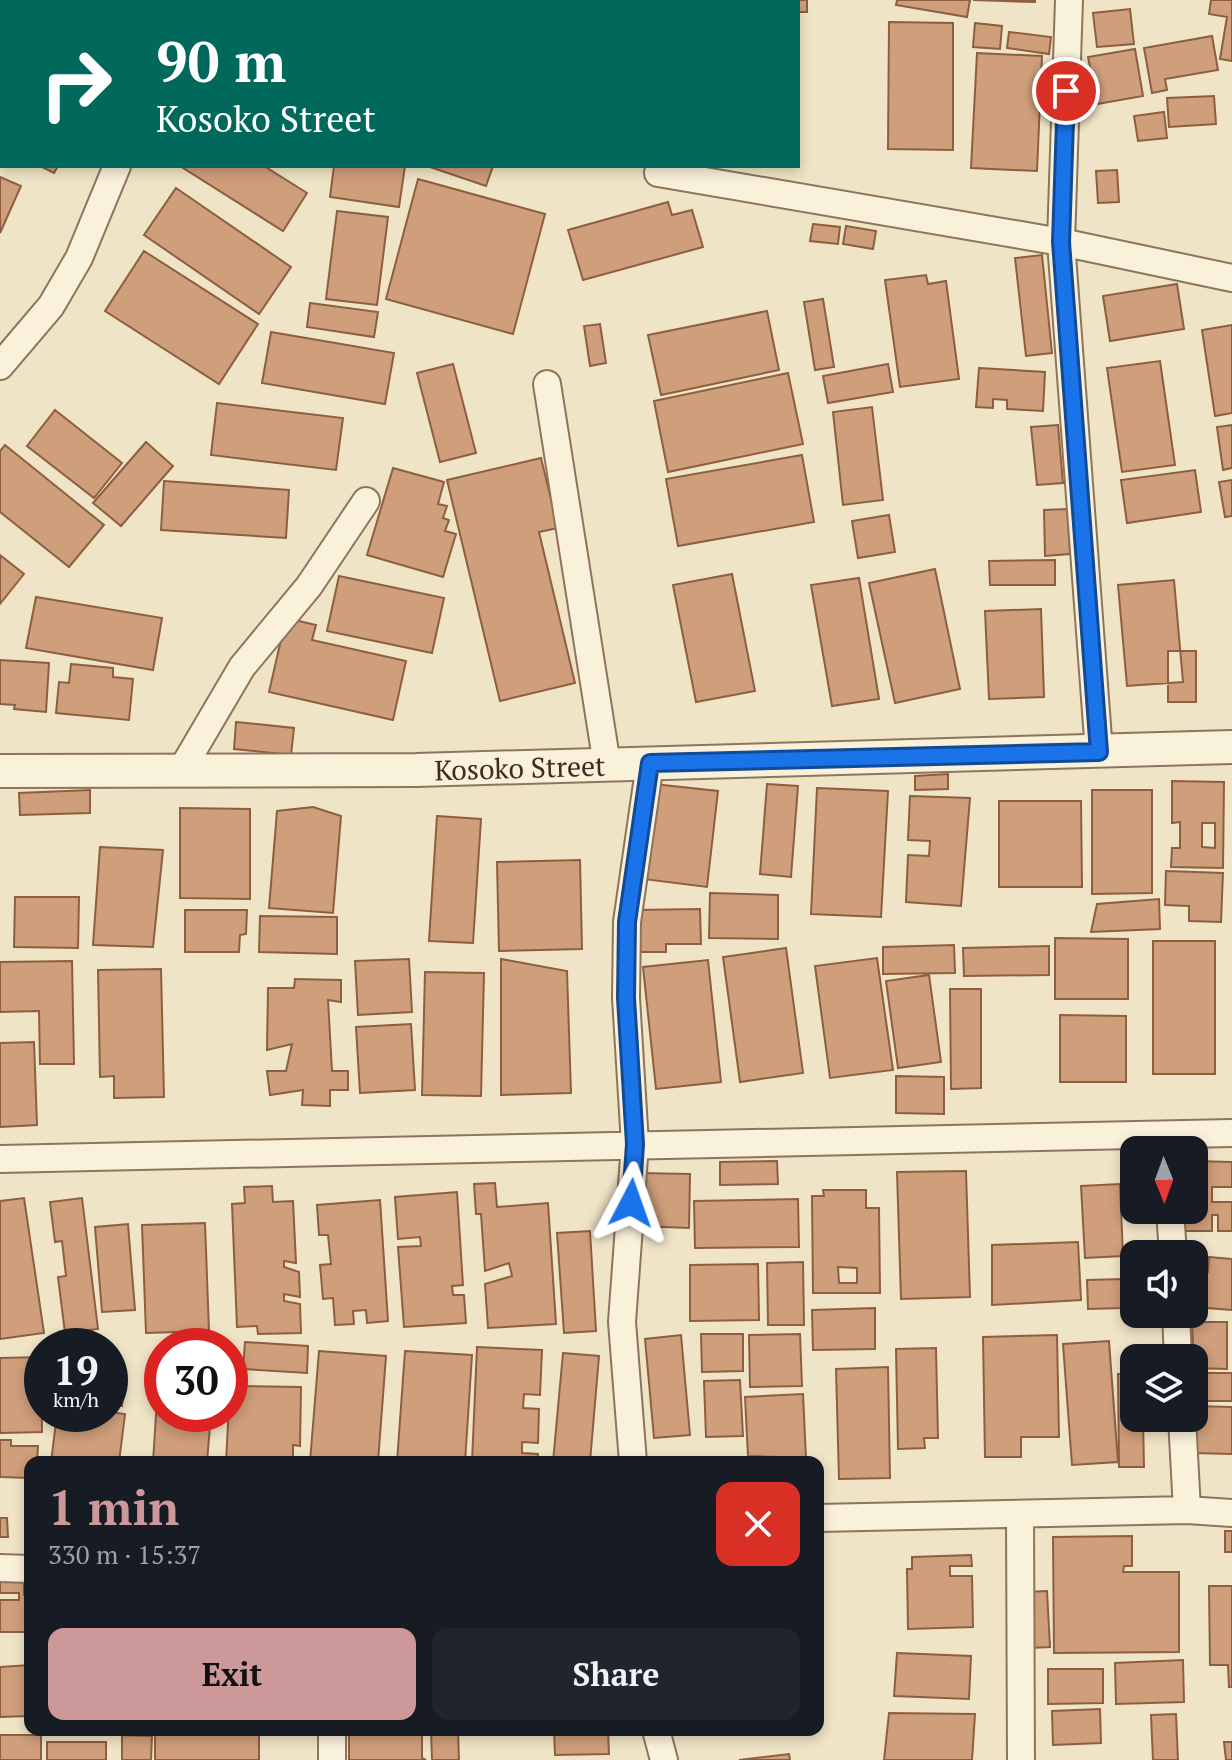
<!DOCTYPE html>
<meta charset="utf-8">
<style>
:root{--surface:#171b24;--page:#20242c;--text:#f1f3f6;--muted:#9ea1a6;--accent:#cc989a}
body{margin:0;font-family:"PT Serif",serif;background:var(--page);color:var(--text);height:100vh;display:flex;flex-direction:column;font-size:30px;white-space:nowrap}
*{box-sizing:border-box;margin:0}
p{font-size:26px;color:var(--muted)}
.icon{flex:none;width:44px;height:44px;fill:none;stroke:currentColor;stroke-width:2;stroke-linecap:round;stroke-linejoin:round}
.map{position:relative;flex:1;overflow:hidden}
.details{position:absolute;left:24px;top:1456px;width:800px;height:280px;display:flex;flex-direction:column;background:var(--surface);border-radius:16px;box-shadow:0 4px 12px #0003}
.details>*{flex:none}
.guide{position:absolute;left:0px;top:0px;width:800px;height:168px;box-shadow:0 4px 12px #0003;background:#00695c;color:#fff;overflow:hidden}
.needle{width:52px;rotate:179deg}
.buttons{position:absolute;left:1120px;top:1136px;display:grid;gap:16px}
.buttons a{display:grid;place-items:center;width:88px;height:88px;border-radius:16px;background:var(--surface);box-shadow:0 4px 12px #0003;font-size:40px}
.speed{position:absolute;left:24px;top:1328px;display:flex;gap:16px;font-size:40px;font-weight:700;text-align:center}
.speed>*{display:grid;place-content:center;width:104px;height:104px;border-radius:50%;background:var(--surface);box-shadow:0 4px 12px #0003;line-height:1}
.speed small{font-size:20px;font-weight:400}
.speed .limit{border:12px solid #d22;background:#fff;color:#111}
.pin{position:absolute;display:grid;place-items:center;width:68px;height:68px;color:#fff;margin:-34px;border:4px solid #fff;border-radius:50%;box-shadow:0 2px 8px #0007}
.me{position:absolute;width:88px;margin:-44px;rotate:4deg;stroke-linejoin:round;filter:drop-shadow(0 0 6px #0008)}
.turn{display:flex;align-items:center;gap:28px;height:168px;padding:0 24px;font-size:36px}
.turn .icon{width:104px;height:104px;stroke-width:2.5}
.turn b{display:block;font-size:56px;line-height:68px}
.round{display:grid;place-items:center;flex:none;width:84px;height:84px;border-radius:16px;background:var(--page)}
.overview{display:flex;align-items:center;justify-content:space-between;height:136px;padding:0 24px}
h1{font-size:48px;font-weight:800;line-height:60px;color:var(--accent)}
.primary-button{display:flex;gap:16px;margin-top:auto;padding:16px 24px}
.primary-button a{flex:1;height:92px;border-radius:16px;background:var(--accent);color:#111;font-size:32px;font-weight:800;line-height:92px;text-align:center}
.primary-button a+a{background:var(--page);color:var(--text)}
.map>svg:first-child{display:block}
.building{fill:#cf9e7b;stroke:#8d5e40;stroke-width:2;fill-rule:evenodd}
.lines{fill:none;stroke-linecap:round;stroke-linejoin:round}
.minor-casing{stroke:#8d755b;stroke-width:30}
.tertiary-casing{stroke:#8d755b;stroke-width:36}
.minor{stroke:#faf1db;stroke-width:26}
.tertiary{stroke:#faf1db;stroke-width:32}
.route-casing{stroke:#114b97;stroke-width:20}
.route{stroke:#1a73e8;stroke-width:14}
.labels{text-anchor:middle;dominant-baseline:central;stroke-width:8;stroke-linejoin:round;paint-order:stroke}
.street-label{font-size:28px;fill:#3c2d1f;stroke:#f7eed7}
</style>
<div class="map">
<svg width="1232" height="1760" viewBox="0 0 1232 1760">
<rect width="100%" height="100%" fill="#f0e4c7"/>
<path class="building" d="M223 0H369V2Z
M388 0H544L551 2H387Z
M653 0H719V2H653Z
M726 0H807V12H798V2Z
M897 0H970L967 17 896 5Z
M973 0H1035V2Z
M1211 0H1232V61L1220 59 1227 17 1209 14Z
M1130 9 1134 44 1097 47 1093 13Z
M2 11V75L0 74Z
M889 22 953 23V150L888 149Z
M975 23 1002 26 1000 49 973 47Z
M1009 32 1051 37 1049 54 1007 48Z
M1212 36 1218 70 1165 79 1167 90 1152 93 1144 48Z
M1135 49 1143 96 1097 104 1088 57Z
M977 53 1042 56 1037 171 971 168Z
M0 92 2 93V147L0 146Z
M1214 96 1216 124 1169 127 1167 98Z
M1164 112 1167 138 1138 141 1134 116Z
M40 166H58L54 173Z
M180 166H264L307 193 283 231Z
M334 166H405L399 207 330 197Z
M427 166H493L486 186Z
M1117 170 1119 202 1098 203 1096 171Z
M0 177 21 186 0 233Z
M418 179 545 214 513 334 386 299Z
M176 188 291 267 259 314 144 235Z
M668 202 672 215 692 210 703 247 583 280 568 230Z
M337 211 388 217 377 305 326 299Z
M813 224 840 227 838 244 810 241Z
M846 226 876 231 873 249 843 244Z
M144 251 258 324 219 384 105 311Z
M1042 255 1052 353 1026 356 1015 258Z
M926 275 928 284 946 281 959 379 900 387 885 280Z
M1177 284 1184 329 1110 341 1103 296Z
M823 299 834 367 815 370 804 302Z
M310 303 378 312 374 337 307 327Z
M767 311 779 370 661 395 648 335Z
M600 324 606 363 590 366 584 326Z
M1232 325V413L1215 416 1202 330Z
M271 332 394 353 385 404 262 383Z
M1160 361 1175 465 1122 472 1107 368Z
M453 364 476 453 440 462 417 373Z
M888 364 893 392 828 403 823 376Z
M979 368 1045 372 1043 411 1007 409V400L993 399V408L976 407Z
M788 373 803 444 668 472 654 401Z
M217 403 343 418 336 470 211 455Z
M872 407 883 500 843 505 833 412Z
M55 410 122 463 94 498 27 446Z
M1058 425 1063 483 1037 485 1031 427Z
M1232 425V468L1223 470 1217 427Z
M146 442 173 466 121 526 93 503Z
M5 445 104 525 69 567 0 512V451Z
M802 455 814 522 678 546 666 479Z
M541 458 558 528 539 532 575 683 500 701 447 480Z
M393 468 444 482 438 504 447 506 443 518 449 520 445 531 456 534 443 577 367 555Z
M1195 470 1201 512 1127 523 1121 480Z
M1232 480V516L1225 517 1219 482Z
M164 481 289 490 286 538 161 530Z
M1067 509 1070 554 1045 556 1044 510Z
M889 515 895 552 858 558 852 521Z
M0 555 24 574 0 604Z
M1055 560V585H990L989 561Z
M935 569 960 689 895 703 869 583Z
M732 574 755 691 696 702 673 585Z
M339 576 444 598 432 653 327 631Z
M859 578 879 699 832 706 811 585Z
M1174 580 1183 682 1127 686 1118 585Z
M36 597 162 618 153 670 26 648Z
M1041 609 1044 697 989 699 985 611Z
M286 618 316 625 312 640 406 661 393 720 269 692Z
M1168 651H1196V702H1168Z
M0 660 49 663 46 712 14 709 15 705 0 704Z
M71 664 113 668V677L133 679 129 720 56 713 59 682 69 683Z
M236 722 294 728 291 755 234 749Z
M948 774V789L915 790V776Z
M1172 781 1224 782 1223 868 1171 867 1172 848H1180V822L1172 823ZM1202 823H1215V848L1202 847Z
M654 784 718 791 707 887 643 879Z
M767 784 798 786 791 877 760 874Z
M817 788 888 791 881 917 811 914Z
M90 790V813L20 815 19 793Z
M1092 790H1152V893L1092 894Z
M910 796 970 798 961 906 906 902 908 855 929 856 930 841 908 840Z
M999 801H1081L1082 887H999Z
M313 807 341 816 333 913 269 908 277 811Z
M180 808 250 809V899L180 898Z
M437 816 481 819 473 943 429 941Z
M100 847 163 850 153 947 93 945Z
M580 860 582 949 499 951 497 862Z
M1166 871 1223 873 1221 922 1189 921V906L1165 905Z
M710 893 778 895V939L709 938Z
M15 897H79L78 948 14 947Z
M1159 899 1160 929 1091 932 1097 904Z
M700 909 701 944H666V952H635V910Z
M185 910H247L246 934 240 935 239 952H185Z
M260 916 337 917V954L259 952Z
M1055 938 1128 939V999H1055Z
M1153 941H1215V1074H1153Z
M954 945 955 973 883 974V947Z
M1049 946V975L964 976 963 948Z
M786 948 803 1073 740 1082 723 957Z
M877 958 893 1070 830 1078 815 966Z
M409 959 412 1012 358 1015 355 961Z
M501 959 567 971 571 1093 501 1095Z
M708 960 721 1082 656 1089 643 967Z
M72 961 74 1064H40L39 1011 0 1012V962Z
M161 969 164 1097 114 1098V1076L100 1077 98 970Z
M425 972 484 973 481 1096 422 1095Z
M929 975 941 1062 898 1068 886 981Z
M295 979 341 980V1002L328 1000 332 1071H348V1090H330V1106L302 1105 303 1090 270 1095 267 1071H286L292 1044 267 1050 268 988H294Z
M950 989H981V1088L951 1089Z
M1060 1015 1126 1016V1082H1060Z
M411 1024 415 1090 360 1093 356 1027Z
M34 1042 37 1125 0 1127V1043Z
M896 1076 944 1077V1114L896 1113Z
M777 1161 778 1184 720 1185V1162Z
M1194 1161 1232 1162V1187H1212V1202H1232V1231H1218V1215H1212V1231H1182L1179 1210H1194Z
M966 1171 970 1297 901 1299 897 1172Z
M638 1173 690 1174 689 1228 637 1226Z
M495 1183 497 1207 548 1203 556 1324 488 1328 485 1284 512 1276 509 1263 485 1271 481 1214H476L474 1184Z
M1120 1184 1123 1256 1085 1258 1081 1186Z
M272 1186 273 1202 293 1201 296 1263 284 1261V1267L299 1272 300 1297 284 1294V1301L300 1304 301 1333 258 1334 257 1326 237 1327 232 1204 245 1203 244 1187Z
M823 1190H866V1208H879L880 1293H813L812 1196H824ZM838 1267 857 1268V1283H839Z
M457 1192 463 1285 452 1286 453 1295H464L466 1323 404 1327 398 1247 421 1246 420 1237 398 1239 395 1197Z
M24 1198 44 1333 0 1339V1201Z
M82 1198 98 1329 65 1333 58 1277 66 1276 62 1241 55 1242 50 1202Z
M798 1199 799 1247 695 1248 694 1201Z
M380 1200 388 1321 367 1323 366 1310 353 1311 354 1324 335 1325 333 1298 323 1299 320 1265 331 1264 328 1235H319L317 1205Z
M205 1223 209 1331 146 1333 142 1225Z
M128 1224 135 1310 102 1312 95 1227Z
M590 1231 596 1331 564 1333 557 1233Z
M1078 1242 1081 1300 992 1305V1245Z
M1209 1257 1232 1259V1310L1194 1307V1271L1208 1272Z
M803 1262 804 1325H768L767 1263Z
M758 1264 759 1320 690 1321V1265Z
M1123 1279 1124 1308 1088 1309 1087 1280Z
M875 1308V1349L813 1350 812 1310Z
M1192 1322H1227V1369L1194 1368Z
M701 1334H743V1371L702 1372Z
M800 1334 802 1386 750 1387 749 1335Z
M681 1335 690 1435 654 1438 645 1339Z
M1057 1335 1059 1437H1021V1457H985L983 1337Z
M1109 1341 1118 1462 1072 1465 1063 1344Z
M245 1342 308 1346 307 1373 243 1369Z
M477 1347 542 1350 540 1395 524 1394 523 1408 539 1409 538 1443 522 1442V1453L538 1454 537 1462H472Z
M936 1348 938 1438H924L925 1448 898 1449 896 1349Z
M319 1351 386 1356 378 1462H310Z
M405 1351 472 1355 465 1462H397Z
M160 1352 162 1414H211L207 1462H153Z
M563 1353 599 1356 590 1462H553Z
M41 1357 42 1432 0 1433V1358Z
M888 1367 890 1478 839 1479 836 1369Z
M1194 1373H1232V1401H1194Z
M110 1374 125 1375 122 1406 110 1404Z
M1118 1374H1134V1418H1143L1144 1467H1119Z
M740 1380 743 1436 706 1437 704 1381Z
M230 1386 301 1387 300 1446 293 1445V1462H226Z
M803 1394 806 1458 748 1456 745 1397Z
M1194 1406 1232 1407V1454L1193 1453Z
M110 1412 125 1414 119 1462H51L57 1414Z
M0 1440H11V1446H38L37 1462H30V1478L0 1477Z
M0 1518H7L8 1537H0Z
M1225 1531H1232V1552H1225Z
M1132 1536V1566H1124L1123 1572H1179V1652L1054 1653 1053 1537Z
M971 1555 972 1566H950V1576H972L973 1627 908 1629 907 1569H912V1557Z
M0 1582H24V1595H30V1632H0V1600H19V1593H0Z
M1209 1586H1232V1687H1229L1228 1665H1210Z
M1047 1591 1050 1647 1029 1648 1026 1592Z
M897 1653 971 1656 969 1699 894 1696Z
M1183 1660 1184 1702 1116 1704 1115 1663Z
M30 1665V1716L0 1717V1667Z
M1048 1669H1103V1703L1048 1704Z
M1100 1709 1101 1743 1053 1745 1052 1711Z
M889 1713 975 1714 972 1760H884Z
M1176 1714 1178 1760H1153L1151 1715Z
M349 1730H422V1758L426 1760H349Z
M431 1730H458L459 1760H432Z
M554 1730H608L609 1754 555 1755Z
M259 1732V1760H155V1734Z
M0 1735H41V1760H0Z
M122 1735 152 1736 151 1760H122Z
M47 1742H106V1760H47Z
M1224 1742H1232V1760H1226Z
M789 1754 790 1760H739Z"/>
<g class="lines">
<g class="minor-casing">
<path id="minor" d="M1069 0 1061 242 1099 752
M173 2 174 0
M602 2V0
M658 173 1061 242 1232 278
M0 366 51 306 79 258 117 166
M547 384 607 765
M182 769 242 667 309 586 366 501
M0 1159 1232 1133
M1170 1210 1173 1254
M1176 1314 1178 1358
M1182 1418 1187 1510
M633 1462 622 1322 635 1144 626 998 627 922 650 763
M1020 1515 1021 1760
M818 1518 1187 1510 1232 1513
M0 1568 30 1569
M656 1730 664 1760
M332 1760V1730"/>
</g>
<g class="tertiary-casing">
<g id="tertiary">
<path id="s1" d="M0 771 416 770 1232 747"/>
</g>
</g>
<use href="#minor" class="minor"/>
<use href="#tertiary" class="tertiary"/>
</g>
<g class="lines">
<g class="route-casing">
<path id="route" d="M631 1203 635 1144 626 998 627 922 650 763 1099 752 1061 242 1066 91"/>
</g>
<use href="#route" class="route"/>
</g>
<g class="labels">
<g class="street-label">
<text stroke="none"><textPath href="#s1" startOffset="520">Kosoko Street</textPath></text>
</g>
</g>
</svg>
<div class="buttons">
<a><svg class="needle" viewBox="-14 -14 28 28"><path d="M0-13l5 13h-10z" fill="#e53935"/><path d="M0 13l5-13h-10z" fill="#9ea1a6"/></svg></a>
<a><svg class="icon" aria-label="sound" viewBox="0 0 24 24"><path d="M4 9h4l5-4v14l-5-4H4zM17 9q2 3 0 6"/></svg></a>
<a><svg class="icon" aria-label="layers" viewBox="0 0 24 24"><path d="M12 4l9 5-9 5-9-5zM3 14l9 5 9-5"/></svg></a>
</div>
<div class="speed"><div>19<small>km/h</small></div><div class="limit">30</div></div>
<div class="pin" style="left:1066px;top:91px;background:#d93025"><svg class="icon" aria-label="arrive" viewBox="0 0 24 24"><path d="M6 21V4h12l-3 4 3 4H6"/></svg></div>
<svg class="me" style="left:631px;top:1203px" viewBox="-20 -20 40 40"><path d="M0-17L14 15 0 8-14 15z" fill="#1a73e8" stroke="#fff" stroke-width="4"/></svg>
<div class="guide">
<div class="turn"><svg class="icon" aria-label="right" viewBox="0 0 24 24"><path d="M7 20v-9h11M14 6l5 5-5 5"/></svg><div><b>90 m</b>Kosoko Street</div></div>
</div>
<section class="details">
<div class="overview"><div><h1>1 min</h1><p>330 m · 15:37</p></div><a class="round" style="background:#d93025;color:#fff"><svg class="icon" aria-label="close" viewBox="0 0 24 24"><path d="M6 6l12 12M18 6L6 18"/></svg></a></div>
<div class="primary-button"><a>Exit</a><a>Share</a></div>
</section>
</div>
